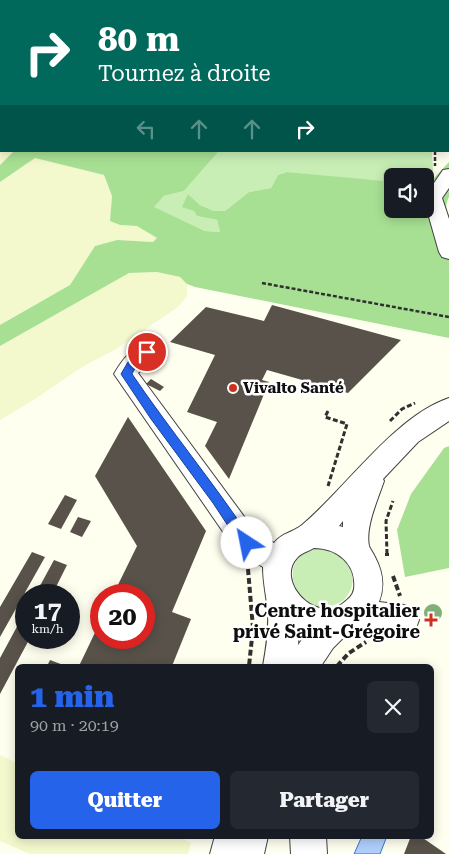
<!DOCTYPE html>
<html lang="fr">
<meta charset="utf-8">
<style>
:root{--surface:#171b24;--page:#242831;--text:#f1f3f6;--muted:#9ea1a6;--accent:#2563eb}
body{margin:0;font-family:"Roboto Serif",serif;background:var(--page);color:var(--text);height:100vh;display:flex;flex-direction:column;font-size:19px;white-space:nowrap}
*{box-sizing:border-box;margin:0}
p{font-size:16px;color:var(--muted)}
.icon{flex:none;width:28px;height:28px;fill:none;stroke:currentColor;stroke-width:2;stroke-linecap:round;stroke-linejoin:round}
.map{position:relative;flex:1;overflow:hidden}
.drawer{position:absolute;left:15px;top:664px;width:419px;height:175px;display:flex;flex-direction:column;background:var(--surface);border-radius:8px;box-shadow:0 2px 12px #0003}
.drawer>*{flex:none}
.top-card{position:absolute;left:0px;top:0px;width:450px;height:152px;box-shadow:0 2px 12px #0003;background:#00695c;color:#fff;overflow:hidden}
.controls{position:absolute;left:384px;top:168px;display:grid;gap:10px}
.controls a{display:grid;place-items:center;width:50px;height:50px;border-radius:8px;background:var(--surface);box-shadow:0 2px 12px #0003;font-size:25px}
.speed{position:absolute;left:15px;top:584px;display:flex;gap:10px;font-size:25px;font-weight:700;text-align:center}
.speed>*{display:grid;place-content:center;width:65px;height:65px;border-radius:50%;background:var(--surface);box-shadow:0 2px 12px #0003;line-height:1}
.speed small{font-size:12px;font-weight:400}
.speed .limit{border:8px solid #d22;background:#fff;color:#111}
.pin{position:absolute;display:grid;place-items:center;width:42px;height:42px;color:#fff;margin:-21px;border:2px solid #fff;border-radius:50%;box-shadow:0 1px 5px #0007}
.me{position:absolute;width:55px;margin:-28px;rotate:326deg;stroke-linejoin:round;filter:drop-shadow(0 0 4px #0008)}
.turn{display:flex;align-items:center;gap:18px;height:105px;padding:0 15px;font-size:22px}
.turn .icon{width:65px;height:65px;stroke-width:2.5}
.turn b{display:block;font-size:35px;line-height:42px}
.lanes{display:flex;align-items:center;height:48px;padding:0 15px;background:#0003;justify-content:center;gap:25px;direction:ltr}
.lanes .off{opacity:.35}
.round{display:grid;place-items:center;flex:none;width:52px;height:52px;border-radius:8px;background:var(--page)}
.head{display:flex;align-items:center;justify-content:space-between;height:85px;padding:0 15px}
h1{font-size:30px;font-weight:800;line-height:38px;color:var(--accent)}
.primary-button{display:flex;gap:10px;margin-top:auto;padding:10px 15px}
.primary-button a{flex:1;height:58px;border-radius:8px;background:var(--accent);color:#fff;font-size:20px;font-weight:800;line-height:58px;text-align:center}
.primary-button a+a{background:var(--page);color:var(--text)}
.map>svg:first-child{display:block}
.farmland{fill:#f4f8cd}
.green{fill:#c8eeb5}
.forest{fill:#a7e093}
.water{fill:#afd0fc;stroke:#2f75da}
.building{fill:#58524a}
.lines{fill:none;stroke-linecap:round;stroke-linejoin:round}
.minor-casing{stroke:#414141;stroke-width:2}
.highway-casing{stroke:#1f1f1f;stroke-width:1}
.path-far3{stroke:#303030;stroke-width:2;stroke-dasharray:3 1;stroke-linecap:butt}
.path-far2{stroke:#303030;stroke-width:2.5;stroke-dasharray:4 2;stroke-linecap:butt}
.path-far1{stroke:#303030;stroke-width:3;stroke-dasharray:5 2.5;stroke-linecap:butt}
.path{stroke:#303030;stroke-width:4;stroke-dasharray:6 3;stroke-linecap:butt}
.minor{fill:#fff;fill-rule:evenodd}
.highway{fill:#ffc14e;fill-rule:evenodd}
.tree{fill:#80af79}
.route{fill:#2563eb;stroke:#184099}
.poi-dot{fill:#cc3319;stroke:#fff;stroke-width:2}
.labels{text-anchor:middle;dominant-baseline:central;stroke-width:5;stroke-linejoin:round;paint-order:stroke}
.poi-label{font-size:15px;font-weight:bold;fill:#0e0e0e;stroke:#fff;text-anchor:start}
.near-poi-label{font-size:18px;font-weight:bold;fill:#0e0e0e;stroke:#fff;text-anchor:end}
</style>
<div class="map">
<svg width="449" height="854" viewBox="0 0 449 854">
<rect width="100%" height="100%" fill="#fffff0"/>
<path class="farmland" d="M0 36 1 151H14L0 165Z
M35 158 104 175 112 196 110 221 120 225 137 226 157 238 153 242 117 240 95 246 70 285 0 325V182Z
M157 272 180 277 187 284V296L178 307 116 349 82 367 35 399 0 420V346L129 273Z
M0 755 17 763 18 836H177L191 843 188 854H30L0 841Z"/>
<path class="green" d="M219 151H432L433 169 430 181 425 179V176L404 175 393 172 383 182 287 172 278 175 271 188 249 192 225 211H214L200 205 188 194 197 216 217 220 220 232 205 231 153 207 164 196 184 191Z
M321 548C342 552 363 574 347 596 344 601 338 604 331 606 294 616 272 553 321 548Z"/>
<path class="forest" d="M14 151H219L184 191 164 196 154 207 205 231 220 232 217 220 197 216 194 211 182 207 188 194 200 205 214 211H225L249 192 271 188 278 175 287 172 383 181V174C391 172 398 170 404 176H392V209H425C425 184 433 179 449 162V197C445 204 446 211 449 219V338L195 287 187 284 180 277 157 272 129 273 0 346V325L70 285 95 246 117 240 153 242 157 238 137 226 120 225 110 221 112 196 104 175 35 158 0 182V165Z
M449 446V568L405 577 397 530 411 494 444 448Z"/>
<path class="water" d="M362 836H387L380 854H354Z"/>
<path class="building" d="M272 305 401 340 348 393 267 370 262 380 269 382 229 479 205 446 217 422 187 412 215 355 170 342 206 307 264 321Z
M151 379 164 387 160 391 146 384Z
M128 417 206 531 172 612 191 619 172 666H79L101 620V638H144V595H113L137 546 95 476Z
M65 495 77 500 61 529 48 524Z
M78 517 91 521 82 537 70 532Z
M32 552 45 557 0 637V607Z
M54 560 67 565 52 595H35Z
M26 610V638H30L0 694V658Z
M50 660 66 666H47Z
M411 836H420L446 854H404Z"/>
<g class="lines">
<g class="minor-casing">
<path id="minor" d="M449 169V188L442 198 449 219V259L442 257 439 252 425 203V196L443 170Z
M147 343 155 346 158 352 155 358 138 373 257 534 274 543C281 533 294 532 302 525 346 488 395 416 449 398V421L418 442 383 479 384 481C378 499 365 527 369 546 370 549 374 554 375 557 383 572 385 586 379 602L404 605 415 609 419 620 415 631 404 635 356 630 344 637 333 648 321 666H263C266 649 269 632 268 614 267 598 263 584 263 567L237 552 114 374C122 360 131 348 147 343ZM343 521V527L339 526ZM314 548C337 548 357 564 354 589 353 596 347 600 342 604 313 623 276 580 297 558 301 553 309 551 314 548ZM299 631 306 634 298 645Z
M215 836H268L264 854H210Z
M290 836H326L327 854H291Z"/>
</g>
<g class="highway-casing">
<path id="highway" d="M0 14 1 15V24H0Z"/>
</g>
<path class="path-far3" d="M161 1 176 0"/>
<path class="path-far2" d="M435 151V166
M262 283 449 317"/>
<path class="path-far1" d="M328 411 325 417 347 424 328 486
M390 421 402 409 415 403
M387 554 386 521 393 501"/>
<path class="path" d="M387 553V556
M248 569 253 628 249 666
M393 576 400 596
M337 666 349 653 366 642"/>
<use href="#minor" class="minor"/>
<use href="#highway" class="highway"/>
</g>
<circle class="tree" cx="433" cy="613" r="9"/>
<path class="route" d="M147 348 150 349 152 352 150 355 135 368 132 374C170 430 213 482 251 539L253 543 251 547 247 549 242 547 213 503 151 419 121 374 128 362Z"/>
<g class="poi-dot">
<circle cx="233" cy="388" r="5"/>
<path d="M428.5 612.5h5v5h5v5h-5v5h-5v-5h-5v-5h5z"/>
</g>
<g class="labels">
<g class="poi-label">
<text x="243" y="388">Vivalto Santé</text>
</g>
<g class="near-poi-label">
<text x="420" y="610">Centre hospitalier<tspan x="420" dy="21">privé Saint-Grégoire</tspan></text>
</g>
</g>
</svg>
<div class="controls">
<a><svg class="icon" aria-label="sound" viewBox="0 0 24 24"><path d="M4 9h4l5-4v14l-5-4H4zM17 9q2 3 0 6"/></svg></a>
</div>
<div class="speed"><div>17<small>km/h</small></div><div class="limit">20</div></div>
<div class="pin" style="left:147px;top:352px;background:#d93025"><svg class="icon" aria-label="arrive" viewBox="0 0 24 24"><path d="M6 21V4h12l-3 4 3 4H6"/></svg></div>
<svg class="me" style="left:247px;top:543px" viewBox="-20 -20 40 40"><circle r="19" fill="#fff"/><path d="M0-13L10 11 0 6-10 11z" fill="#2563eb"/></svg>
<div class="top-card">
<div class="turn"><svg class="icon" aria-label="right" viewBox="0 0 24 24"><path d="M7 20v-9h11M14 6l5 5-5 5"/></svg><div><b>80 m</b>Tournez à droite</div></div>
<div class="lanes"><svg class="icon off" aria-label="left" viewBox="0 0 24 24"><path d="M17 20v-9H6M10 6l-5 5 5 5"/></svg><svg class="icon off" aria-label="ahead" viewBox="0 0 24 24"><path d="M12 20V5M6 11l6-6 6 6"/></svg><svg class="icon off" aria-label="ahead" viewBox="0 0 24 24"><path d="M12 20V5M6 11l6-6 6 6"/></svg><svg class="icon" aria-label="right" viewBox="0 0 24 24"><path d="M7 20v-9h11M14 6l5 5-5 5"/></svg></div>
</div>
<section class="drawer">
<div class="head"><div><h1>1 min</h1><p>90 m · 20:19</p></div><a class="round"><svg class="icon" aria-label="close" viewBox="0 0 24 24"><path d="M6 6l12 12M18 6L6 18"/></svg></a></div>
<div class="primary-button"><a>Quitter</a><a>Partager</a></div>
</section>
</div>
